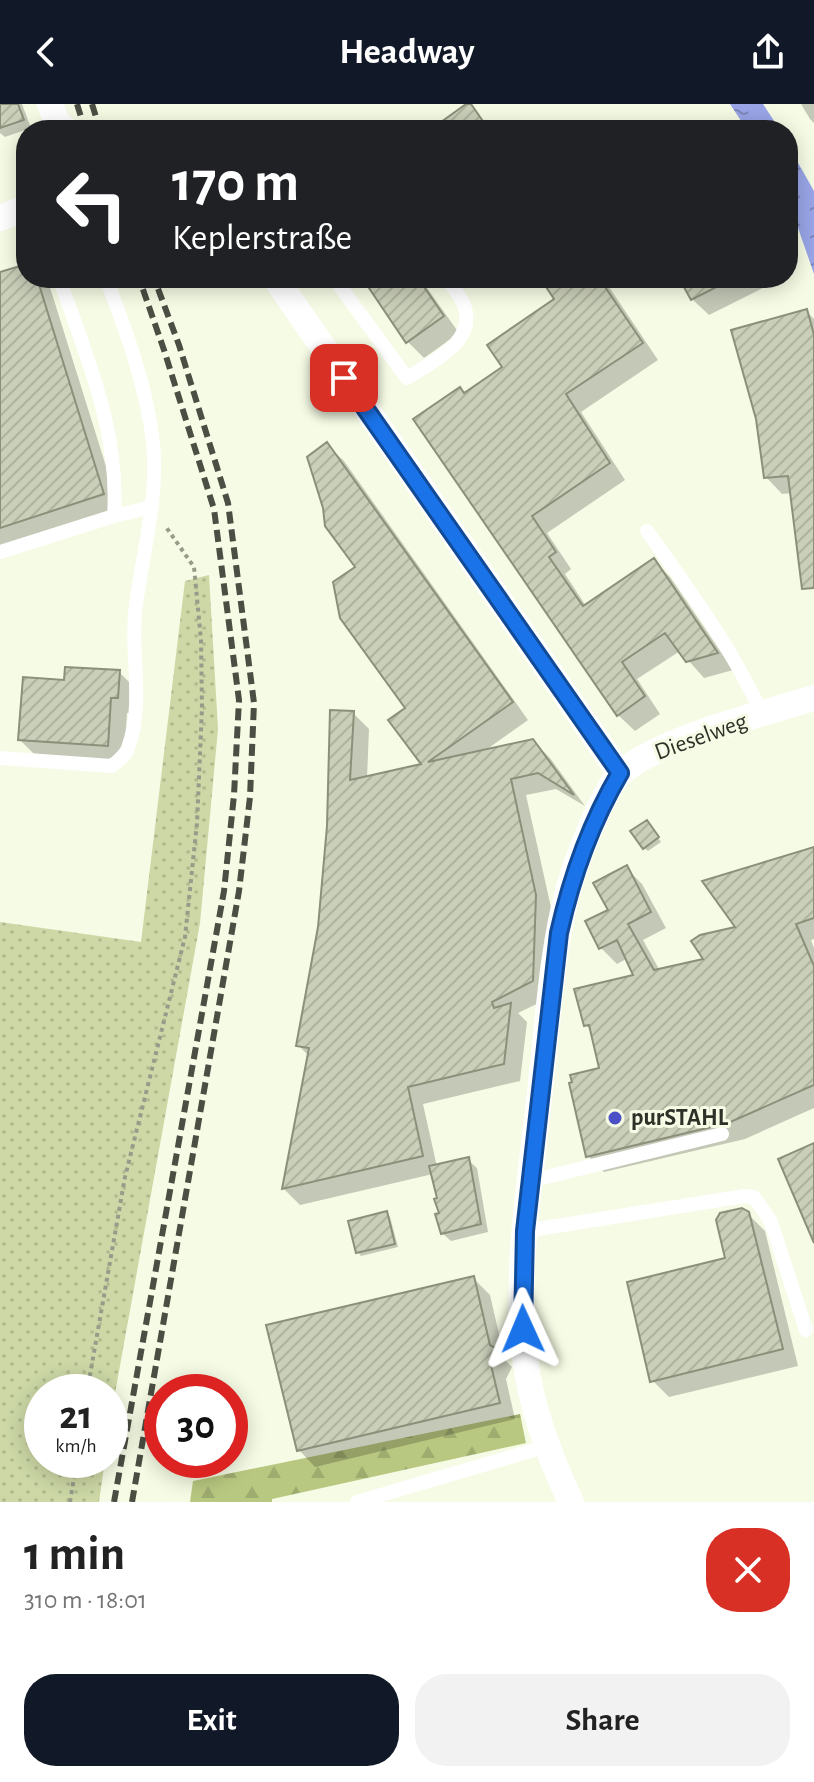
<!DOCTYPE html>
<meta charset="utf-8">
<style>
:root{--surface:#fff;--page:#f2f2f2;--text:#222;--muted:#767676;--accent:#111827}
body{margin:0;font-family:"Alegreya Sans",sans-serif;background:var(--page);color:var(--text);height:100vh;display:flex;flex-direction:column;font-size:30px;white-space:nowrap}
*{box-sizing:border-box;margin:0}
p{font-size:26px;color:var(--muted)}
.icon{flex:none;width:44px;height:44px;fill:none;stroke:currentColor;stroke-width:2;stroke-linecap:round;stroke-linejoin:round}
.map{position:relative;height:1398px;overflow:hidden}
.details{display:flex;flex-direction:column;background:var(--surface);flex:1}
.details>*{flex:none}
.guide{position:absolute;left:16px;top:16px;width:782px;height:168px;border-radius:32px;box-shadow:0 4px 20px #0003;background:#202124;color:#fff;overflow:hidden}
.speed{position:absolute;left:24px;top:1270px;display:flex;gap:16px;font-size:40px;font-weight:700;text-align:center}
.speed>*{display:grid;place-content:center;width:104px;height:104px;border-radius:50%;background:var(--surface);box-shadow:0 4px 20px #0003;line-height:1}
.speed small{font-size:20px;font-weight:400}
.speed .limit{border:12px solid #d22;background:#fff;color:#111}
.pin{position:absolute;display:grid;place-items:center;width:68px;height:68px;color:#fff;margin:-34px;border-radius:16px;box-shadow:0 4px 12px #0006}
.me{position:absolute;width:88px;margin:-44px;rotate:359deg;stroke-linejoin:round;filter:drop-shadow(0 0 6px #0008)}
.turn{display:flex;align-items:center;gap:28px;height:168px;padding:0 24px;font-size:36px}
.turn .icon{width:104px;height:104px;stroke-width:2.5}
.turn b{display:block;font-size:56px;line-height:68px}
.round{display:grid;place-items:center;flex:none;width:84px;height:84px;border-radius:32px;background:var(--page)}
.overview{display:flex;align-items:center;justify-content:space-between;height:136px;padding:0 24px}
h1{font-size:48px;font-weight:600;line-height:60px}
.primary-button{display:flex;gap:16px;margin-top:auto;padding:16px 24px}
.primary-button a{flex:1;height:92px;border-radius:32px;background:var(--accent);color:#fff;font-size:32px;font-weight:600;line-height:92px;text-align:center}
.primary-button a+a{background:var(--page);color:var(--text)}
header{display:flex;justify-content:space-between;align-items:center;height:104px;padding:0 24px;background:var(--accent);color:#fff;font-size:36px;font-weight:600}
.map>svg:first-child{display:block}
.grass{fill:url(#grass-dots)}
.forest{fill:url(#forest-firs)}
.water{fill:url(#water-ripples)}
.shadow{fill:#0003}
.building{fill:url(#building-hatch);stroke:#8b907b;stroke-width:2}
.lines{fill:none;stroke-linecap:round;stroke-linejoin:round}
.path{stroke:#969b8a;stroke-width:4;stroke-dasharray:4 4;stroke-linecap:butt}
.lane{stroke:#fff;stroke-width:14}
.street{stroke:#fff;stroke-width:26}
.rail{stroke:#4b4e43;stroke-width:6;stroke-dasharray:12 6;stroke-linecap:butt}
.route-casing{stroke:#114b97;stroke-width:20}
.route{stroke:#1a73e8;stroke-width:14}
.poi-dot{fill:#4c50c6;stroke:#f5fbe4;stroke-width:3}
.labels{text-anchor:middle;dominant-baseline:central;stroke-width:6;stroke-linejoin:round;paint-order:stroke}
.street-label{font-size:24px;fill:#2e3128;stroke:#f5fbe4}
.poi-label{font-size:24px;font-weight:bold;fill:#2e3128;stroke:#f5fbe4;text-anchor:start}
</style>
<header><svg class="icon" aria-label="back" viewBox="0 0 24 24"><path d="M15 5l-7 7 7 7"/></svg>Headway<svg class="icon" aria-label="share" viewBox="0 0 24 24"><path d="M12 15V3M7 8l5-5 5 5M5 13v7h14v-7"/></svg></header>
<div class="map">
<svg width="814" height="1398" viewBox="0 0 814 1398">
<defs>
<pattern id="grass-dots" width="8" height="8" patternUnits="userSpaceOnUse" patternTransform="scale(2)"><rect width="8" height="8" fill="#cdd8a6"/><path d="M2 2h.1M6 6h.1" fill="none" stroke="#b0ba8f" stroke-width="1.8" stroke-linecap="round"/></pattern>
<pattern id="forest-firs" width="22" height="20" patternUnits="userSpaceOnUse" patternTransform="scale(2)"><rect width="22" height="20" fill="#b9c880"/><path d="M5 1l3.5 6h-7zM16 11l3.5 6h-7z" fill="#9fac6f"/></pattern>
<pattern id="water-ripples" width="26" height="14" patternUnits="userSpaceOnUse" patternTransform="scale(2)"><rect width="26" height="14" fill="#99a5e7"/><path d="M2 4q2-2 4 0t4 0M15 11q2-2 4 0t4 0" fill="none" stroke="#7d87bb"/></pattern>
<pattern id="building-hatch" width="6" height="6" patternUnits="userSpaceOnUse" patternTransform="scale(2)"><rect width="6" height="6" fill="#cacfb9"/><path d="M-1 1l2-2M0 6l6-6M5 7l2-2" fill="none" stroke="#aeb29f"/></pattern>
</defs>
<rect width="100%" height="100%" fill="#f5fbe4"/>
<path class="grass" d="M209 471 218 625 200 819 110 1317V1288H42V1356H105L99 1398H0V818L141 838 185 477Z"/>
<path class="forest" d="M520 1310 526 1339 272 1395V1398H190L193 1377Z"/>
<path class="water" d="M730 0H763L780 26H747Z
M788 41 814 87V170L788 95Z"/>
<path class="shadow" d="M0 0H22L31 24 5 33 0 29Z
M469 0 492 26H433Z
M801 0H814V19L810 15Z
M26 162V174H45L48 177 120 407 0 445V171Z
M389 174H420L459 229 424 254 407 237Z
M543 174H603L658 256 581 308 625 376 547 429 571 465 565 470 586 502 654 457 670 473 733 566 704 574 680 547 637 575 660 610 635 627 618 611 465 290 504 263 557 196Z
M682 174H775L777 177 709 211 692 195Z
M806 207 814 215V469L792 389 782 390 766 373Z
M327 341 344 357 528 616 483 648 533 637 550 654 585 702 556 685 526 691 552 808 549 894 518 909 527 918 520 977 423 1000 437 1063 468 1056 477 1064 488 1128 451 1137 442 1129V1111L433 1070 300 1101 284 1085 309 952 298 941 320 824 353 609 369 625 367 675 424 661 408 604 358 464Z
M119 568 135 584 133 609H127L124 657 36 652 20 636 66 578Z
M650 722 661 738 648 747 644 744Z
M814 745V835L811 836 814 844V1004L745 1035 604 1068 588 1052 601 965 592 928 586 921 636 873 628 854 617 860 600 843 626 764 642 780 666 824 643 836 660 867 706 856Z
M387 1110 390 1113 398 1143 361 1152 358 1148Z
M748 1110 765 1127 798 1262 669 1293 652 1276 727 1156Z
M473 1174 490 1191 505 1256 512 1263 506 1275 515 1315 315 1363 299 1346Z"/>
<path class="building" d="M0 0H18L24 16 0 24Z
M466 0H471L489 26H430Z
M26 160V174H37L104 390 0 424V168Z
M385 174H418L444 212 406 239 369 184Z
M540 174H599L643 239 566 290 610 359 532 412 556 448 549 453 583 502 654 454 718 549 686 558 665 529 622 558 645 592 617 612 413 315 460 283 464 289 502 263 487 241 554 195Z
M679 174H734L691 196Z
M807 205 814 231V484L802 485 788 372 764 374 756 315 731 226Z
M327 338 513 598 428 658 533 635 574 691 538 669 511 675 536 791 533 877 492 898 494 904 511 899 504 960 408 983 423 1052 282 1085 309 944 296 942 318 823 327 722 330 606 354 607 350 676 421 660 388 616 405 604 340 514 333 478 355 463 325 422 323 404 307 353Z
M65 563 120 566 118 594H111L108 642 18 636 23 573 64 576Z
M647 716 659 733 643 745 630 727Z
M814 743V814L796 820 814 862V981L728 1019 586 1053 569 979 572 978 570 971 599 964 589 921 584 922 574 885 633 871 617 836 599 845 585 817 608 806 593 779 627 761 651 808 628 820 654 866 703 855 691 837 700 831 735 823 702 777Z
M814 1039V1139L778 1055Z
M469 1053 481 1120 441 1130 435 1110 439 1109 434 1095 437 1094 429 1062Z
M742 1104 749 1108 783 1245 650 1278 627 1178 725 1154 716 1116 720 1109Z
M387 1107 395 1140 356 1149 348 1117Z
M474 1172 490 1241 497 1245 490 1257 500 1299 297 1347 266 1221Z"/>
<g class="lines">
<path class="path" d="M87 1288 125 1073 185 833 197 719 202 604 201 536 194 463 166 423
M70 1398 77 1356"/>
<path class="lane" d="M59 174C86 251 120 329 114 412
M334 174 407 274C431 258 478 238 464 201 460 191 452 182 446 174
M647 427C690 487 732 544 762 610
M0 448 114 412 152 403
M0 654 112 662C118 657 126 651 128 644 144 601 131 554 135 510 141 453 159 397 153 339 147 283 126 227 106 174
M530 1077 722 1030
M525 1127 745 1092 754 1093 771 1118 806 1226
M357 1398 548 1342"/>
<path class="street" d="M50 0 57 19 66 26
M0 114 26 104
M275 174 620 669
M571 1398C550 1354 531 1302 525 1254 514 1166 531 1074 540 987 548 920 551 849 569 783 576 759 604 683 622 668 662 634 762 610 814 594"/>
<path class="rail" d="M77 0 85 26
M92 0 100 26
M114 1398 224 787 234 691 239 596 214 405 164 246 139 174
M132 1398 239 787 250 693 254 599 228 399 179 241 154 174"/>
</g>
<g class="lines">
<g class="route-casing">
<path id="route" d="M344 274 620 669C590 720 572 771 559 829L525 1127 523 1225"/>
</g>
<use href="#route" class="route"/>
</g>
<circle class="poi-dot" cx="615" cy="1014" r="8"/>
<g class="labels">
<g class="street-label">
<text transform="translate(701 633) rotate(-20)">Dieselweg</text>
</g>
<g class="poi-label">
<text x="631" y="1014">purSTAHL</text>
</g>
</g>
</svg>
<div class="speed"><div>21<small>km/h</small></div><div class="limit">30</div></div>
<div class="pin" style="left:344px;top:274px;background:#d93025"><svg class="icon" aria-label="arrive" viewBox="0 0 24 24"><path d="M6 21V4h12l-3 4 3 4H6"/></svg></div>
<svg class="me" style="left:523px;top:1225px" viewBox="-20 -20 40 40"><path d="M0-17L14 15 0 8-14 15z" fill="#1a73e8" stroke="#fff" stroke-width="4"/></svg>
<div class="guide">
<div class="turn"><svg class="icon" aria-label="left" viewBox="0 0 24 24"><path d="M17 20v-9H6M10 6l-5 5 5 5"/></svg><div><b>170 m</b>Keplerstraße</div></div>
</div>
</div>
<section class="details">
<div class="overview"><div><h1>1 min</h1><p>310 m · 18:01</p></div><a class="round" style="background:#d93025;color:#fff"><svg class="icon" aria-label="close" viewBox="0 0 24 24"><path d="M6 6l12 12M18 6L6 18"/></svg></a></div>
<div class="primary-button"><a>Exit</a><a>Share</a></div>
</section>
